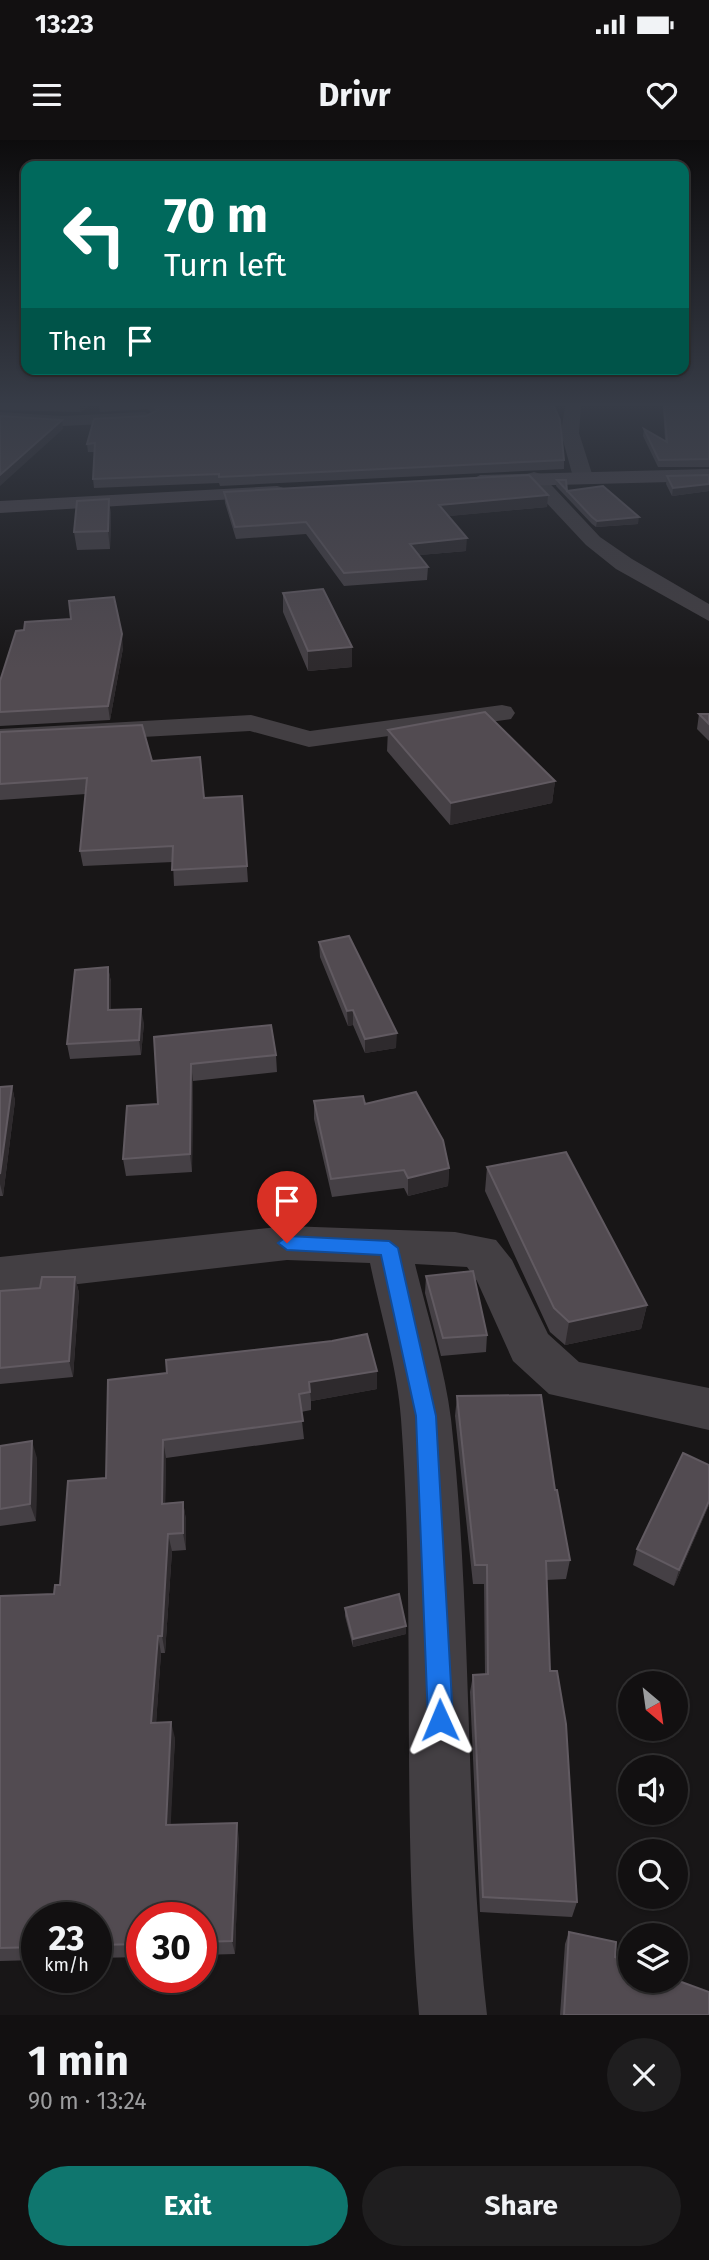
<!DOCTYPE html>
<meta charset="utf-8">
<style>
:root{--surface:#121011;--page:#1f1e1f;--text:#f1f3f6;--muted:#9c9d9f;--line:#313031;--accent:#0f766e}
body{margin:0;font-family:"Fira Sans",sans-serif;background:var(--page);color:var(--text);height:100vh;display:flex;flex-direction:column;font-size:26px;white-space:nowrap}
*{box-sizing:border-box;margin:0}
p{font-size:23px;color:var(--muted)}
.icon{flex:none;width:38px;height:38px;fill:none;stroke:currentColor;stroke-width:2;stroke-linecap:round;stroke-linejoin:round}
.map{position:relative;height:1875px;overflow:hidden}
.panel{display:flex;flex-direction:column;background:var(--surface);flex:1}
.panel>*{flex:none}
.top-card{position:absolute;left:21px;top:21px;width:668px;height:214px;border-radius:14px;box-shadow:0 2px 5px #0004,0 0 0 2px var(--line);background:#00695c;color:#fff;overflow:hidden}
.needle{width:46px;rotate:151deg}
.tools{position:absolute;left:618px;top:1531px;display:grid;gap:14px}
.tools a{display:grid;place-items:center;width:70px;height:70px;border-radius:50%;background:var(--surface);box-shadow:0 2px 5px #0004,0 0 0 2px var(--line);font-size:35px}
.speed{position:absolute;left:21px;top:1762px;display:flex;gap:14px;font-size:35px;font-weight:700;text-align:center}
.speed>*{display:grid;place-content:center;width:91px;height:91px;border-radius:50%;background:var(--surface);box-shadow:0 2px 5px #0004,0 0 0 2px var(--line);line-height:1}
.speed small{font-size:18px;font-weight:400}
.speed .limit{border:10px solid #d22;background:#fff;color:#111}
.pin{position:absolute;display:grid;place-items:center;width:60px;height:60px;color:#fff;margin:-72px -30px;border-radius:50% 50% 50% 0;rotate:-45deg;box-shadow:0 0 7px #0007}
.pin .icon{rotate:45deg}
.me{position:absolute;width:77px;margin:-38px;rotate:359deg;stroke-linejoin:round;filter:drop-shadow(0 0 5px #0008)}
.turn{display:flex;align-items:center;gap:24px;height:147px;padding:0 28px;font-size:32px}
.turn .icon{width:91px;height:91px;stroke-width:2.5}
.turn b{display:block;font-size:49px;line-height:60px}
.then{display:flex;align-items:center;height:66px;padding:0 28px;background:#0003;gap:14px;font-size:26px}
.round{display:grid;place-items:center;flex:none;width:74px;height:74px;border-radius:37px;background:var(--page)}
.summary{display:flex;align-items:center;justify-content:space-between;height:119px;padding:0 28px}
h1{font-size:42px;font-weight:700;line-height:52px}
.cta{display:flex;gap:14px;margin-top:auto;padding:14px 28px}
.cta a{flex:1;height:80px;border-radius:42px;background:var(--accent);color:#fff;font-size:28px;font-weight:700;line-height:80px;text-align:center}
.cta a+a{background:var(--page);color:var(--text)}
.status{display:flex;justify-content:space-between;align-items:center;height:49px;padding:0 35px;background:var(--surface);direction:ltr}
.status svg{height:19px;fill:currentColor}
header{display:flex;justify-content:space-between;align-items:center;height:91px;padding:0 28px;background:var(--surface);font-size:32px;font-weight:700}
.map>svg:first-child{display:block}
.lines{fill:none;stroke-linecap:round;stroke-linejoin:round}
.street{fill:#433f43;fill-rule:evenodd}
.secondary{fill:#4c464c;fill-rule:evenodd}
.wall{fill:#454045}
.shaded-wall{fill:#2e2a2d}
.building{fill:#524b51;stroke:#615a61;stroke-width:2}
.route{fill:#1a73e8;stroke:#114b97;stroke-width:2}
</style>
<div class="status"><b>13:23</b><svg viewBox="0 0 49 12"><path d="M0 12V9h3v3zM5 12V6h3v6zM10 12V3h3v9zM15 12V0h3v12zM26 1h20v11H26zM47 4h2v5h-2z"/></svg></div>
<header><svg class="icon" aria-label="menu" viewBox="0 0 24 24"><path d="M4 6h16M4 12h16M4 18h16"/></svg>Drivr<svg class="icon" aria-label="heart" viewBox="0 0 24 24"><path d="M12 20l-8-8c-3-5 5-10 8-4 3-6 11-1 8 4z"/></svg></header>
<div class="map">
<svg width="709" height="1875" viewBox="0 0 709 1875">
<rect width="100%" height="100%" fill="#181617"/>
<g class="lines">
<path class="street" d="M565 266H581L579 293 593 337 590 341 583 343 573 337 561 293Z
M0 272 62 276 145 272 154 277 145 282 62 286 0 282Z
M534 332 541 334 600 397 632 419 709 464V481L616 429 586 405 527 342 524 338 527 334Z
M502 565 511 567 515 573 511 579 309 607 250 591 0 605V589L251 575 310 591Z
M287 1086 455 1092 496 1100 512 1120 548 1194 579 1222 709 1248V1290L549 1254 513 1221 477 1141 467 1127 415 1124C427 1174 445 1229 451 1279 473 1477 464 1677 487 1875H419C401 1677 416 1478 401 1279 398 1230 380 1172 370 1123L287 1120 0 1153V1117Z"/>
<path class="secondary" d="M709 329V341L480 347 470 341 480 335Z
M277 346 284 348 287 352 284 356 0 373V361Z"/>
</g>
<path class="wall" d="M0 266H88L81 272 0 270Z
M99 266H554L564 320V329L220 346 219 343 94 348 93 339 95 312H88L87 304 152 273 147 269 100 272Z
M663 266H709V327H658L643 296 644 289 665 301Z
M709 335V351L672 356 666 344 667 336Z
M557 340 567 351 638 384 596 387 592 384 556 346Z
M224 352 548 355 547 367 448 376 466 411 419 415 428 427 427 440 344 446 306 394 236 399 225 363Z
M109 359 111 376 110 409 77 410 74 392Z
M283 453 352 507V527L308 531 283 472Z
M123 508 110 580 0 586V541Z
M699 574H709V601L697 589Z
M388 590 555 641 552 663 450 685 387 611Z
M0 592 152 621 204 658 242 656 248 742 174 746 173 722 83 726 80 711 86 654 0 660Z
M319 802 396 908 365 913 353 885 348 886 320 817Z
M108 827 111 842V870L144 883 141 915 70 919 67 904Z
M154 897 276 915 277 932 193 941 192 1032 126 1036 123 1019 158 964Z
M12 946 15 961 3 1056H0V947Z
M314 961 365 964 449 1028 448 1046 408 1056 404 1048 332 1057 314 979Z
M487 1027 647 1165 641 1189 565 1205 550 1192 485 1051Z
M426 1136 487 1195 486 1212 441 1216 425 1153Z
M75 1137 79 1153 73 1237 0 1244V1151L40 1148Z
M377 1231V1249L311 1261V1270L301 1272 304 1299 166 1318 165 1363 183 1362 186 1380V1410L172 1411 165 1513H161L156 1583 175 1598 170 1685 239 1698 235 1814 201 1815V1778H142V1817L96 1818V1778H37V1820L0 1821V1456L54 1454 60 1445 106 1338 108 1240Z
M457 1256 555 1350 570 1420 566 1439 546 1440 550 1531 577 1762 572 1777 480 1772 470 1552 473 1535 485 1534 484 1444H473L455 1276Z
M0 1306 37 1318 36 1381 0 1386Z
M709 1365 674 1446 633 1425 637 1409Z
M345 1468 406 1486V1494L353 1507 345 1476Z
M569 1792 615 1817 709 1875H560L565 1804Z"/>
<path class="shaded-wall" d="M80 266H88L81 272Z
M62 280 63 289 0 346V335Z
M709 344V351L672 356 673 348Z
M548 355 547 367 439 377V365Z
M109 359 111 376 110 409 108 391Z
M639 377 638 384 596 387 597 381Z
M467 398 466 411 409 416 410 404Z
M122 494 123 508 110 580 108 566Z
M352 507V527L308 531V511Z
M555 641 552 663 450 685 451 663Z
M108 827 111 842V885L108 870Z
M141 869 144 883 141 915 139 900Z
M353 870V885L348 886 347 871Z
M397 893 396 908 365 913V899Z
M191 924 193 941 192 1032 190 1014Z
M12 946 15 961 3 1056 0 1044V1034Z
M449 1028 448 1046 408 1056V1038Z
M75 1137 79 1153 73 1237 69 1221Z
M647 1165 641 1189 565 1205 569 1182Z
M377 1231V1249L311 1261 309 1242Z
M163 1300 166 1318 165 1381 162 1364Z
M32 1301 37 1318 36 1381 30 1364Z
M709 1361V1365L674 1446 679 1430Z
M183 1362 186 1380V1410L183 1393Z
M168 1394 172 1411 165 1513 162 1496Z
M406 1486V1494L353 1507V1499Z
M158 1496 161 1513 155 1599 151 1583Z
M171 1582 175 1598 170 1700 166 1685Z
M237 1683 239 1698 235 1814 232 1801Z"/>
<path class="building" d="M153 266H554L560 280 564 320 219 337V334L93 339 95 303 87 304 94 279 146 276 158 270Z
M664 266H709V319L659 320 644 289 667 302Z
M0 276 62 280 0 335Z
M529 335 548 355 439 365 467 398 410 404 428 427 344 433 306 382 235 387 224 352Z
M709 335V344L673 348 667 336Z
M557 340H566L567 351 603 346 639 377 597 381 592 377Z
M109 359 108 391 74 392 77 361Z
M323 449 352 507 308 511 283 453Z
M114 457 122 494 108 566 0 572V541L16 491 24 490 25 482 71 479 69 461Z
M485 572 555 641 451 663 388 590Z
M699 574H709V584Z
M142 585 152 621 200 617 204 658 242 656 247 726 172 730 173 706 80 711 87 638 0 644V592Z
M349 796 397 893 365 899 353 870 347 871 319 802Z
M108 827V870L141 869 139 900 67 904 75 830Z
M271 885 276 915 191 924 190 1014 123 1019 127 966 158 964 154 897Z
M12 946 0 1034V947Z
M416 952 443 1000 449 1028 408 1038 404 1030 331 1039 314 961 363 956 365 964Z
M566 1012 647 1165 569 1182 554 1168 487 1027Z
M473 1131 487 1195 443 1198 426 1136Z
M42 1137H75L69 1221 0 1228V1151L40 1148Z
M367 1194 377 1231 309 1242 310 1252 299 1254 303 1281 163 1300 162 1364 183 1362V1393L168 1394 162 1496H158L151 1583 171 1582 166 1685 237 1683 232 1801 201 1802V1778H142V1804L96 1805V1778H37V1807L0 1808V1456L54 1454 55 1445H60L68 1341 106 1338 108 1240 167 1233 166 1220 332 1201Z
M541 1255 555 1350H557L570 1420 546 1421 550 1531H557L566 1584 577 1762 483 1757 473 1535 488 1534 487 1425H475L457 1256Z
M32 1301 30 1364 0 1369V1306Z
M683 1313 709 1325V1361L679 1430 637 1409Z
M399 1454 406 1486 353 1499 345 1468Z
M569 1792 616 1802 615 1817 630 1823V1841H676V1840L709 1852V1875H564Z"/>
<linearGradient id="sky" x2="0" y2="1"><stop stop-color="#0d0c0d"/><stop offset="0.5" stop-color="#373c47"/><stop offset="1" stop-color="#373c47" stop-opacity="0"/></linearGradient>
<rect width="709" height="529" fill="url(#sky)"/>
<path class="route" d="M287 1096 389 1101 398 1108 436 1276 453 1580 449 1589 440 1593 432 1589 428 1580 416 1276 381 1115 287 1110 278 1103Z"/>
</svg>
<div class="tools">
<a><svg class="needle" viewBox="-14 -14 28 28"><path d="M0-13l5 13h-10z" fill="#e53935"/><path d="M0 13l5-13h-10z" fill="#9c9d9f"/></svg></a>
<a><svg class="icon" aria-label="sound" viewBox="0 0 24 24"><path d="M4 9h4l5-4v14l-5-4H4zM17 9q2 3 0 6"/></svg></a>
<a><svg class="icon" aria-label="search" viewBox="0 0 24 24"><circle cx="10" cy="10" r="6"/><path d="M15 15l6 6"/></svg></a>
<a><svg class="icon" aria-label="layers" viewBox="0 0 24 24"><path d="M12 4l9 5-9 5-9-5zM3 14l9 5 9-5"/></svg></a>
</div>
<div class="speed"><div>23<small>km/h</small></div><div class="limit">30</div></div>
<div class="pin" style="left:287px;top:1103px;background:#d93025"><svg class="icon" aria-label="arrive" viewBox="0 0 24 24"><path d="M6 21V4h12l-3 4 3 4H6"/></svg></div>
<svg class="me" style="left:440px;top:1580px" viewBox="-20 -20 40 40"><path d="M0-17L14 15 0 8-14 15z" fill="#1a73e8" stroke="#fff" stroke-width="4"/></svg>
<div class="top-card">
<div class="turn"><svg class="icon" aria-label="left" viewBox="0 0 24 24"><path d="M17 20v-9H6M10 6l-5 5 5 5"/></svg><div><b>70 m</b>Turn left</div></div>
<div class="then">Then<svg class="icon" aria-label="arrive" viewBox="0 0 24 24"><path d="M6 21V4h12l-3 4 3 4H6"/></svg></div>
</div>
</div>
<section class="panel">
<div class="summary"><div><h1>1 min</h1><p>90 m · 13:24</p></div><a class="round"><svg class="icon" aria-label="close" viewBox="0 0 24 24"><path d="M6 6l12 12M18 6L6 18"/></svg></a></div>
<div class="cta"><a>Exit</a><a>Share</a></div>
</section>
